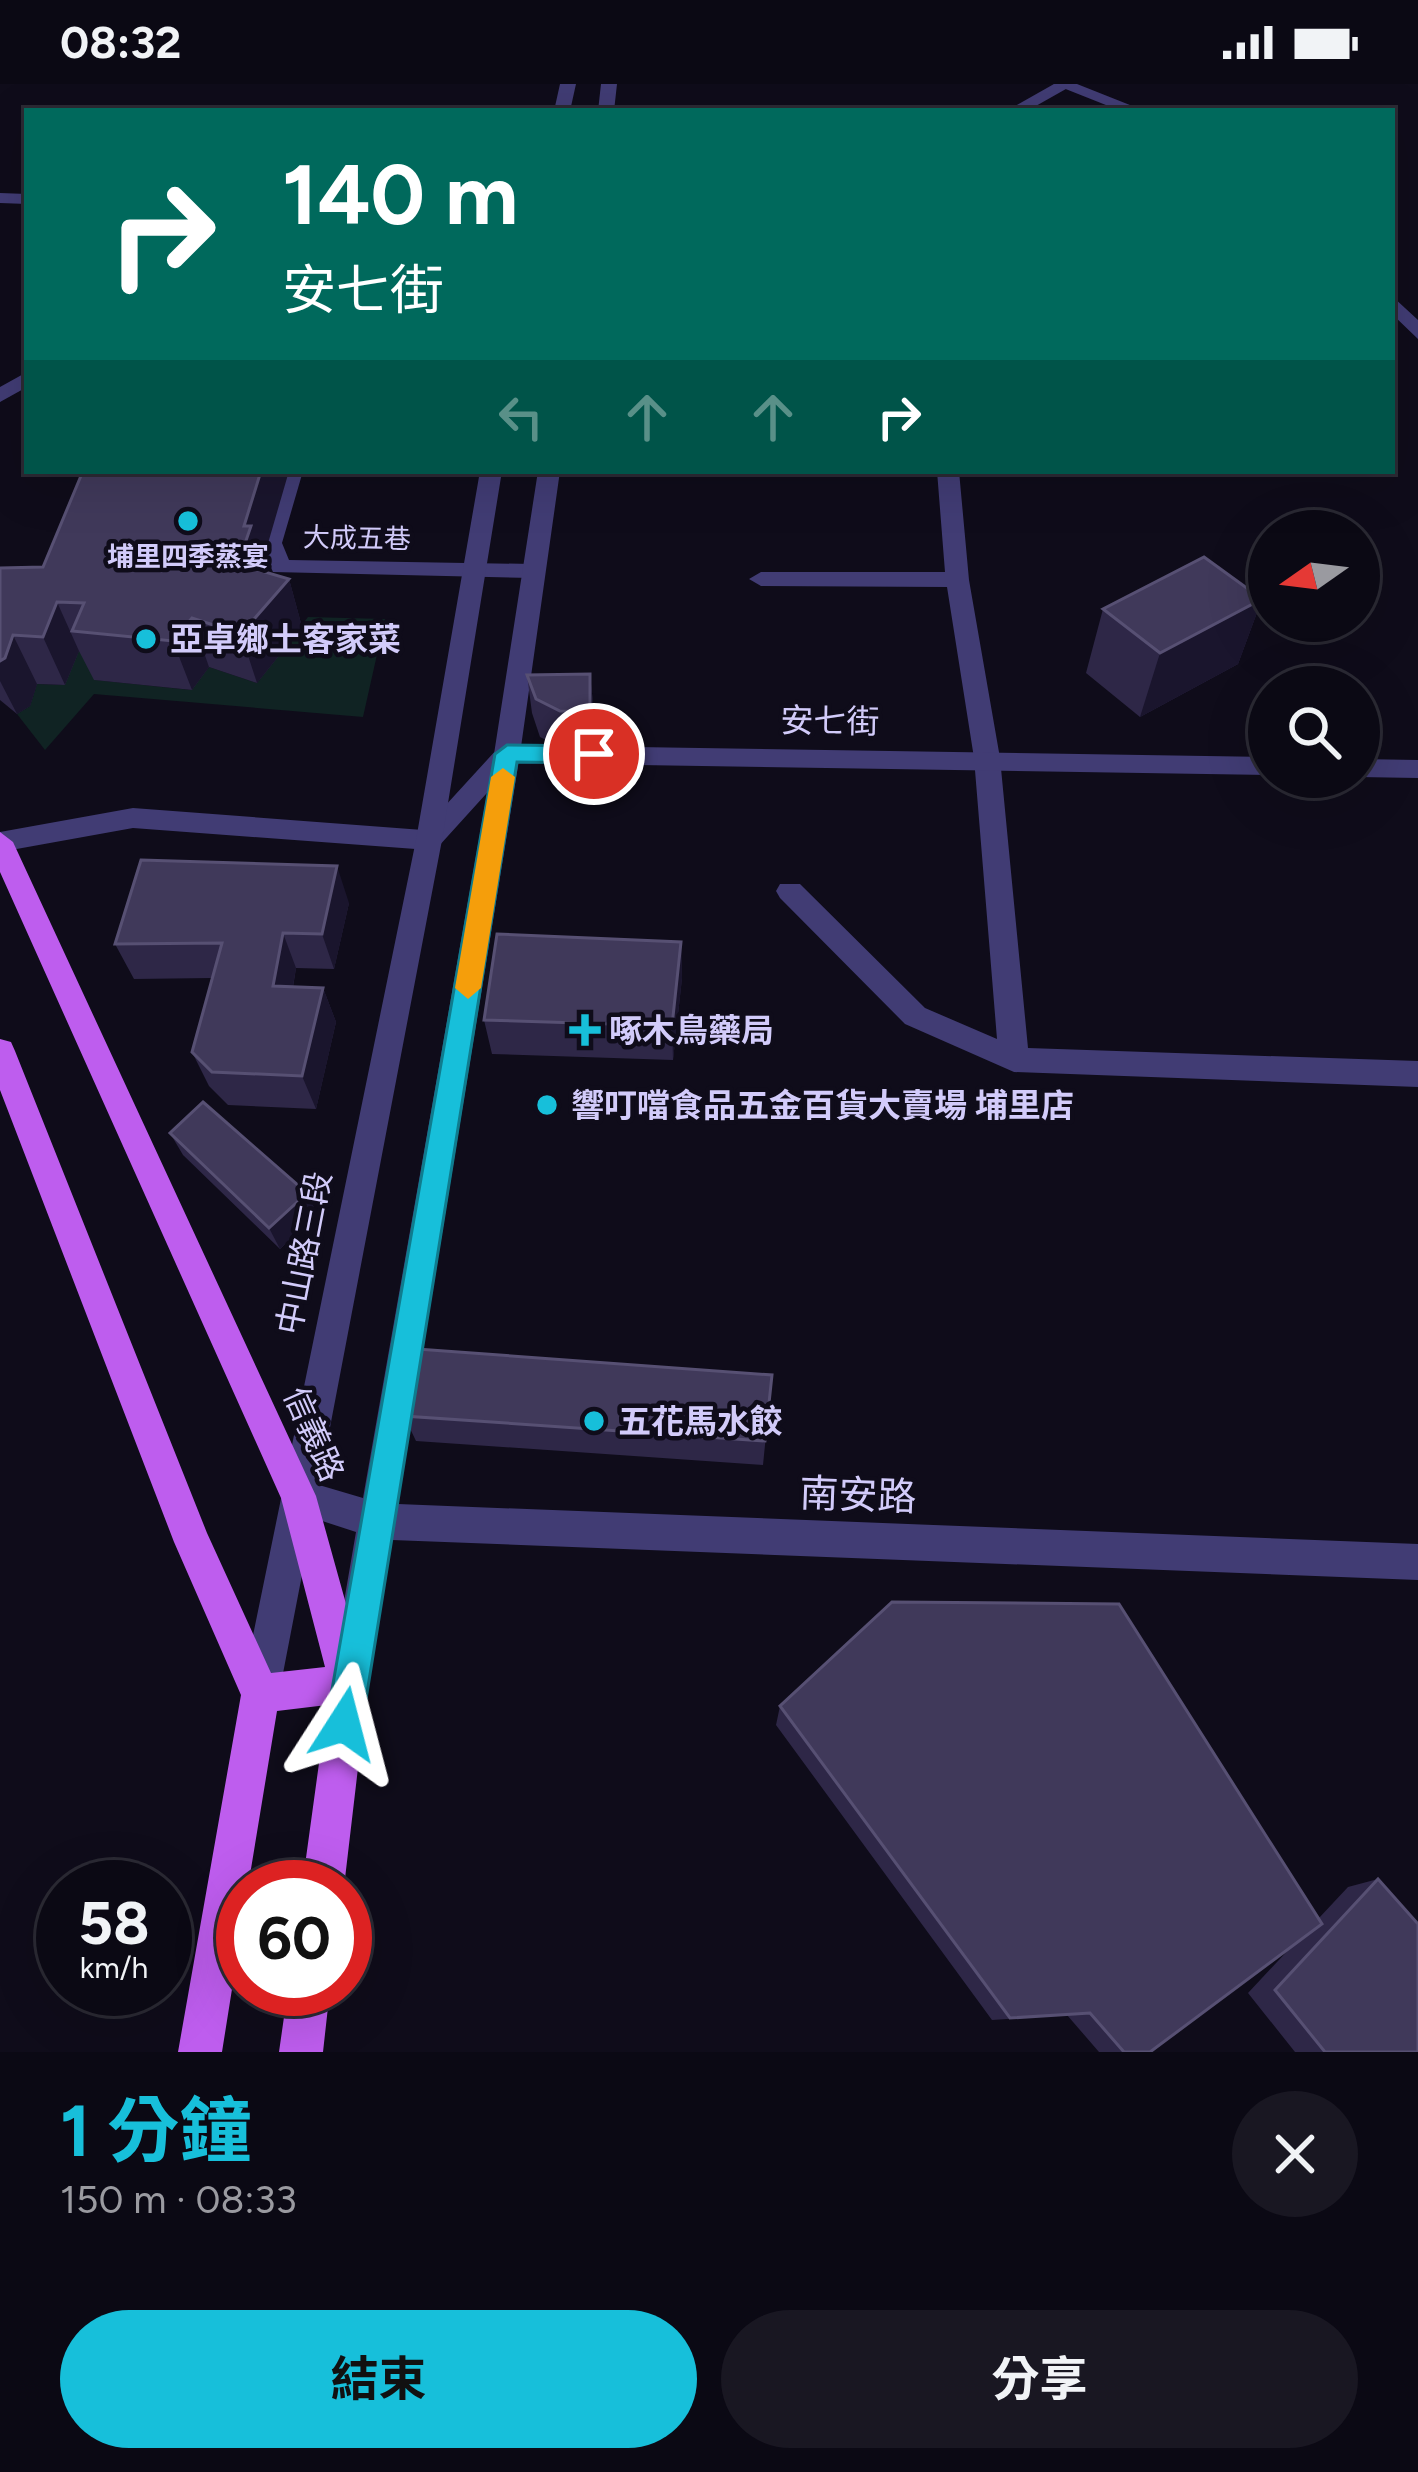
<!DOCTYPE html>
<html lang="zh-TW">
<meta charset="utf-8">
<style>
:root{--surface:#0b0914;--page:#191722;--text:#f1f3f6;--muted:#9a9aa0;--line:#2b2a34;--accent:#17bfda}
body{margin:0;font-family:Figtree,"Noto Sans TC",sans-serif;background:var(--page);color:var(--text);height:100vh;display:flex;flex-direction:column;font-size:45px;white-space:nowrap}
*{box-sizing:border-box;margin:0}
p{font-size:39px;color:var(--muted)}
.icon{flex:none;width:66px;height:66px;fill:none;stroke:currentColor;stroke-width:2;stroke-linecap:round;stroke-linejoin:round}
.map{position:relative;height:1968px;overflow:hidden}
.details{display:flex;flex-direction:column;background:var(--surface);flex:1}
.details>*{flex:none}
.top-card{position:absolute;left:24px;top:24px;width:1371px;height:366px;border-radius:0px;box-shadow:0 12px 48px #0002,0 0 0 3px var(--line);background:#00695c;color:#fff;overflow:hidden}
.needle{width:78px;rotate:256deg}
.fabs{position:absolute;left:1248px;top:426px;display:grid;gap:24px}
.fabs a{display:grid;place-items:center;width:132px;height:132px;border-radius:50%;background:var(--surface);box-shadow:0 12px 48px #0002,0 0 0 3px var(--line);font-size:60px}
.speed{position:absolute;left:36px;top:1776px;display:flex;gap:24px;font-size:60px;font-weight:700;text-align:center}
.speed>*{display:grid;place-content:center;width:156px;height:156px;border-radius:50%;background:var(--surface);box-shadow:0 12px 48px #0002,0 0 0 3px var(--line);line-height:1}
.speed small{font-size:30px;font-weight:400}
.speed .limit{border:18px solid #d22;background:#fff;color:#111}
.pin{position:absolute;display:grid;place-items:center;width:102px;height:102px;color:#fff;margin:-51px;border:6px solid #fff;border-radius:50%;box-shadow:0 3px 12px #0007}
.me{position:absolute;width:132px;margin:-66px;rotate:9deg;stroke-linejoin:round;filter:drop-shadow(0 0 9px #0008)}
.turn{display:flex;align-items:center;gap:42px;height:252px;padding:0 60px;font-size:54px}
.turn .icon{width:156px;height:156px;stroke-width:2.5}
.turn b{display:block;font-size:84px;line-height:102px}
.lanes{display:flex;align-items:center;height:114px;padding:0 60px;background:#0003;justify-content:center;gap:60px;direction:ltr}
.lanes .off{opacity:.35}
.round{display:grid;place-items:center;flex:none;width:126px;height:126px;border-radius:63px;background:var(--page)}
.overview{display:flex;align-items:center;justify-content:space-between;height:204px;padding:0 60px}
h1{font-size:72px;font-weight:700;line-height:90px;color:var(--accent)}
.button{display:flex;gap:24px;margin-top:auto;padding:24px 60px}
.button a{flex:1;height:138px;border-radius:72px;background:var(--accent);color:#111;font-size:48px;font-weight:700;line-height:138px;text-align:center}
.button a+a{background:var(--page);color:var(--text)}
.status{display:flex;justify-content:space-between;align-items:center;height:84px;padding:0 60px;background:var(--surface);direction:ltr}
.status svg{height:33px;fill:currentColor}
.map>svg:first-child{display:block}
.green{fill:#102323}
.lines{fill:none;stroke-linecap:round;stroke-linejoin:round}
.service{fill:#413c74;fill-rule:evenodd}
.minor{fill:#413c74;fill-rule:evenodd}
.tertiary{fill:#413c74;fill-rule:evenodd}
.primary{fill:#be5dee;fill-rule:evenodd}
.wall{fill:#2e2747}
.shaded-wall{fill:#1a152d}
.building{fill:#40395a;stroke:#575073;stroke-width:3}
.route{fill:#17bfda;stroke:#0f7c8e;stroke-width:3}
.slow{fill:#f59e0b}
.poi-dot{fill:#17bfda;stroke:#0f0c1a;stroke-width:4.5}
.labels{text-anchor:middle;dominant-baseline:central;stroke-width:9;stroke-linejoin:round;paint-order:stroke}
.far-street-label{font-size:27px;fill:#d2cbfa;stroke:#0f0c1a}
.far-poi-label{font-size:27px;font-weight:bold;fill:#d2cbfa;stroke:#0f0c1a}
.poi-label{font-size:33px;font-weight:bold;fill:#d2cbfa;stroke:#0f0c1a;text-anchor:start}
.street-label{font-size:33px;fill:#d2cbfa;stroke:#0f0c1a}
.near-street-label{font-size:39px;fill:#d2cbfa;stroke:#0f0c1a}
</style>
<div class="status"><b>08:32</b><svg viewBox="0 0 49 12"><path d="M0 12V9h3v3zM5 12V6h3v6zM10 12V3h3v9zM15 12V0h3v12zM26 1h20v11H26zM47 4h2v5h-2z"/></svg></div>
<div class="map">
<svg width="1418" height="1968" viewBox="0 0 1418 1968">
<rect width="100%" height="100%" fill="#0f0c1a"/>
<path class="green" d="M308 533 385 535 363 633 94 610 45 666 17 630 30 622 37 600 62 601 79 567 105 568 95 596 191 606 209 583 257 599Z"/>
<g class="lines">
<path class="service" d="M1054 0 1073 1 1027 27H1006Z
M281 387H303L282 459 289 476 532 480 544 487 532 494 273 488 260 459Z
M937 387H959L969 496 1000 674 1028 964 1418 977V1003L1014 988 905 940 780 814 776 807 780 800H800L925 924 997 955 974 674 947 503 761 502 749 495 761 488H945Z"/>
<path class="minor" d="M1053 0H1077L1145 27H1121Z
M0 109 27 110V120L0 119Z
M1392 212 1418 236V255L1392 230Z
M27 288V303L0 318V303Z
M507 661 1269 673V691L514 679 438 763 429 766 133 744 0 768V748L133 724 423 746 498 664Z
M1359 675 1418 676V694L1358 693Z"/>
<path class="tertiary" d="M560 0H576L570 27H554Z
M601 0H617L614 27H598Z
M480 387H502L442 756 319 1401 363 1414 494 670 538 387H560L520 670 398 1420 1418 1460V1496L392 1456 368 1599 363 1613 349 1618 335 1613 330 1599 356 1448 313 1434 279 1610 274 1624 260 1629 246 1624 241 1610 416 756Z"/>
<path class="primary" d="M0 748 13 758 316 1412 368 1599 344 1803H302L327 1621 277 1627 248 1803H243V1836L222 1968H178L241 1611 174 1458 0 1006V955L11 958 15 967 207 1449 271 1589 325 1583 281 1414 0 788Z
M288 1905H330L323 1968H279Z"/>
</g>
<path class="wall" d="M262 480 265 488 289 495 302 543 257 599 209 583 192 606 94 596 79 567 65 601 37 600 30 622 17 630 0 616V484Z
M1262 515 1238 580 1140 633 1086 589 1103 525Z
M590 590 594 629V666L564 665 540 653 532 629 527 591Z
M349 819 334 885 296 884 293 903 323 904 336 938 316 1025 228 1021 209 1002 192 968 212 894 134 895 115 860Z
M681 858 682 894 673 976 492 970 484 936Z
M170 1049 307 1109 317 1130 280 1165 183 1071Z
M772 1291 763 1381 416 1357 404 1332Z
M780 1622 1319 1834 1348 1803 1378 1795 1418 1968H1295L1248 1909 1292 1862 1150 1968H1099L1067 1931 992 1936 776 1641Z"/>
<path class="shaded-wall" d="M261 387H289L262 480 266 491 238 480 244 442Z
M289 495 302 543 257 599 241 550Z
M1262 515 1238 580 1140 633 1160 569Z
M57 518 79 567 65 601 43 553Z
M192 534 209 583 192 606 173 557Z
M13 551 37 600 30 622 17 630 0 597V577Z
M590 590 594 629V666L590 628Z
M337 782 349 819 334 885 322 850Z
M283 849 296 884 287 937 273 902Z
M681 858 682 894 673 976 672 942Z
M323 904 336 938 316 1025 302 992Z
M307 1109 317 1130 280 1165 269 1144Z"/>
<path class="building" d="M83 387H261L244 442H251L238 480 289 495 241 550 192 534 173 557 72 547 84 519 57 518 43 553 13 551 5 574 0 577V484L43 483Z
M1204 473 1262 515 1160 569 1103 525Z
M590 590V628L560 627 536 615 527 591Z
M141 776 337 782 322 850 283 849 273 902 323 904 302 992 212 988 192 968 222 859 115 860Z
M497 850 681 858 672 942 484 936Z
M203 1018 307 1109 269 1144 170 1049Z
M417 1265 772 1291 765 1357 404 1332Z
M892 1518 1119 1520 1322 1840 1150 1968H1124L1090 1929 1010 1934 780 1622Z
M1378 1795 1418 1840V1968H1325L1275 1906Z"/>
<path class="route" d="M507 661 594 662 606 670 594 679 517 678 362 1640 356 1653 344 1658 331 1653 326 1640 495 670Z"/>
<path class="slow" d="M503 684 515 693 481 904 468 915 455 904 491 693Z"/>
<g class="poi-dot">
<circle cx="188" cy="437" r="12"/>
<circle cx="146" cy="555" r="12"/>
<path d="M579 928h12v12h12v12h-12v12h-12v-12h-12v-12h12z"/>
<circle cx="547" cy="1021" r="12"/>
<circle cx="594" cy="1337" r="12"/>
</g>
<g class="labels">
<g class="far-street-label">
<text transform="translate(357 454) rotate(1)">大成五巷</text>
</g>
<g class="far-poi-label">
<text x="188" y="472">埔里四季蒸宴</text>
</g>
<g class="poi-label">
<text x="170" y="555">亞卓鄉土客家菜</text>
<text x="609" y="946">啄木鳥藥局</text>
<text x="571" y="1021">響叮噹食品五金百貨大賣場 埔里店</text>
<text x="618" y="1337">五花馬水餃</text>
</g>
<g class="street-label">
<text transform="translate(830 637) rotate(1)">安七街</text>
<text transform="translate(304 1169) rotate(-79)">中山路三段</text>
<text transform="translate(314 1350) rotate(66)">信義路</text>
</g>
<g class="near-street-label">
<text transform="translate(858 1411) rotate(2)">南安路</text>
</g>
</g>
</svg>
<div class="fabs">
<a><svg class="needle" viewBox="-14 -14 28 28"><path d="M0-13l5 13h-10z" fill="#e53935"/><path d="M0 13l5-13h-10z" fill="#9a9aa0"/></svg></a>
<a><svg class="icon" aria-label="search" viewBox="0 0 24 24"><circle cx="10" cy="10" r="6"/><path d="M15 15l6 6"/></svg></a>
</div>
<div class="speed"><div>58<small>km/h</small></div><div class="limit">60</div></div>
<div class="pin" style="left:594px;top:670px;background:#d93025"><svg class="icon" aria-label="arrive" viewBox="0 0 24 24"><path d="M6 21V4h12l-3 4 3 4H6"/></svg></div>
<svg class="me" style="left:344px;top:1640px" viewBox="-20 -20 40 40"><path d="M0-17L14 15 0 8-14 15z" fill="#17bfda" stroke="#fff" stroke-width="4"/></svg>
<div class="top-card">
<div class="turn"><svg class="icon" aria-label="right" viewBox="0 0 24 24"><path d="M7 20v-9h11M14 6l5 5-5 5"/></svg><div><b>140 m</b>安七街</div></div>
<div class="lanes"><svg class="icon off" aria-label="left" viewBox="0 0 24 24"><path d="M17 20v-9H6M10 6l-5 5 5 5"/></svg><svg class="icon off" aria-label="ahead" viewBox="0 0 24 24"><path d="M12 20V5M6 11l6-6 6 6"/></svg><svg class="icon off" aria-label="ahead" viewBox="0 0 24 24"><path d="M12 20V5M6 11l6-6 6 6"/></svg><svg class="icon" aria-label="right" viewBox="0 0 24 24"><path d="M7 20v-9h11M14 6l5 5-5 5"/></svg></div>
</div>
</div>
<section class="details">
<div class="overview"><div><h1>1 分鐘</h1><p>150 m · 08:33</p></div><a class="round"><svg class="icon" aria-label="close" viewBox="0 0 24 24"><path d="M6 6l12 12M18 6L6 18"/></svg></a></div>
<div class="button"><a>結束</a><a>分享</a></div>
</section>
